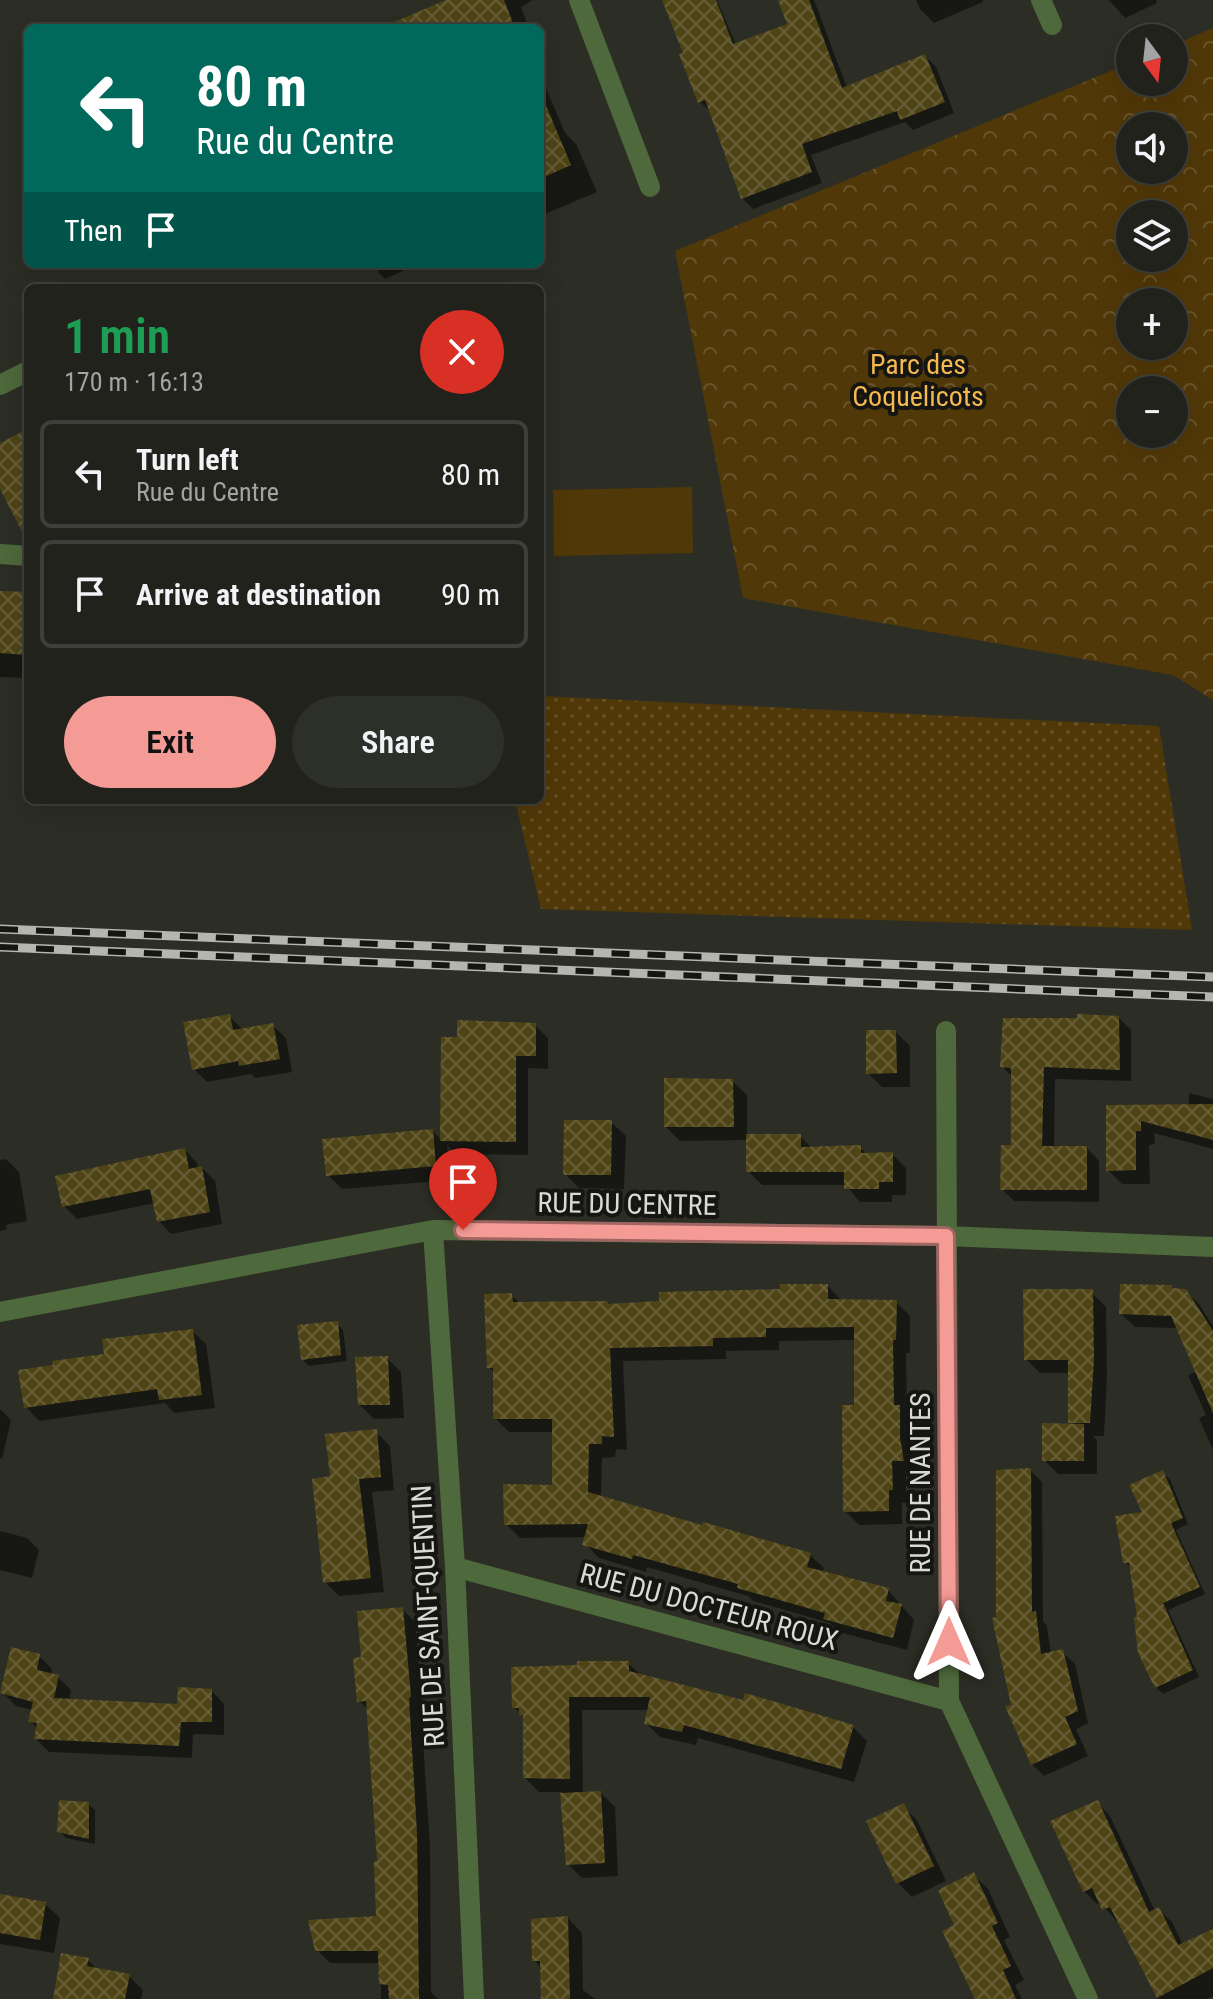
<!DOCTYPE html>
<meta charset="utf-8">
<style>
:root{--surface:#21221c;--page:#2d2f29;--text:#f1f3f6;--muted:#a2a4a3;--line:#3e3f3b;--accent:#f59b96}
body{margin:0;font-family:"Roboto Condensed",sans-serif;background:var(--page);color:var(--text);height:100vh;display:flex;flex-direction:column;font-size:30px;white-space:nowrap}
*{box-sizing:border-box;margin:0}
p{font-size:26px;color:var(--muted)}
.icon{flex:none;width:44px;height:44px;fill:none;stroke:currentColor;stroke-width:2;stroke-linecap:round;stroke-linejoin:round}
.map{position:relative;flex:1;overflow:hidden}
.details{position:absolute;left:24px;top:284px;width:520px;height:520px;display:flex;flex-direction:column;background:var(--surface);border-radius:12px;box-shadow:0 8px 32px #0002,0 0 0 2px var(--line)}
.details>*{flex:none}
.top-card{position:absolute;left:24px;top:24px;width:520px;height:244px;border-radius:12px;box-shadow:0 8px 32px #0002,0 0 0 2px var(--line);background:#00695c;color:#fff;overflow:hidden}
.needle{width:52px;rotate:165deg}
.controls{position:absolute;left:1116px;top:24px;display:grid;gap:16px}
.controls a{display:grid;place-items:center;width:72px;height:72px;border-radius:50%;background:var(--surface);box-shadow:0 8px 32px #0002,0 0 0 2px var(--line);font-size:40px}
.pin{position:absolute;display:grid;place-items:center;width:68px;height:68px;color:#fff;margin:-82px -34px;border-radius:50% 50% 50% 0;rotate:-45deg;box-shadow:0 0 8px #0007}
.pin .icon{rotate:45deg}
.me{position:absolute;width:88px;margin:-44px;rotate:0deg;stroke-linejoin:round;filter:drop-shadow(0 0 6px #0008)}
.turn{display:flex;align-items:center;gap:28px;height:168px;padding:0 40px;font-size:36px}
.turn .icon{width:104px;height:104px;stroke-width:2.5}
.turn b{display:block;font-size:56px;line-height:68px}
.then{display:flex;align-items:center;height:76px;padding:0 40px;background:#0003;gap:16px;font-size:30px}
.round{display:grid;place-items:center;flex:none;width:84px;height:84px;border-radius:42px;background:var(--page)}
.overview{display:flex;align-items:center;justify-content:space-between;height:136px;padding:0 40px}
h1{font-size:48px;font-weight:600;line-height:60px;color:#1e9e55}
.action{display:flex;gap:16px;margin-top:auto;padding:16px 40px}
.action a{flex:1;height:92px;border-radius:48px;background:var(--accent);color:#111;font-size:32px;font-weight:600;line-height:92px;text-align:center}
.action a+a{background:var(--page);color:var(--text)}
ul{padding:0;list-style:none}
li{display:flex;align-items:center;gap:24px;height:108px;margin:0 16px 12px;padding:0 24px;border:4px solid var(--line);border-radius:12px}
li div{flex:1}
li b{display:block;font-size:30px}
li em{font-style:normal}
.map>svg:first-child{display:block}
.grass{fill:url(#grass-dots)}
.park{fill:url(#park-crowns);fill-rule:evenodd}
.pitch{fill:#513808}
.shadow{fill:#0007}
.building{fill:url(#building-cross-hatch)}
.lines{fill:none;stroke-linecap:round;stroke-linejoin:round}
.pedestrian{stroke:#4e693b;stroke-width:20}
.minor{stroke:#4e693b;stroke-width:20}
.rail-casing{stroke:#b5b6af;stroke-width:9}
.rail{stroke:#151512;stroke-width:6;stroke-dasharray:18;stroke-linecap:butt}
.route-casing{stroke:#9f6562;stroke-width:20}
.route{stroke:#f59b96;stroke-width:14}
.labels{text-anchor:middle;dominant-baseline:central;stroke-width:8;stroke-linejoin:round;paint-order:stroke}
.park-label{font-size:28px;fill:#f5b950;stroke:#151512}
.street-label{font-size:28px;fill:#d9dad4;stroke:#151512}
</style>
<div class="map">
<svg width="1213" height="1999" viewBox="0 0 1213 1999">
<defs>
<pattern id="grass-dots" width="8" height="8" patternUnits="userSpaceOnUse" patternTransform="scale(2)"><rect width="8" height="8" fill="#513808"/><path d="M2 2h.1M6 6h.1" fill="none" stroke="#69542b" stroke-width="1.8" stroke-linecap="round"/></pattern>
<pattern id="park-crowns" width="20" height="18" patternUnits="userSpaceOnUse" patternTransform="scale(2)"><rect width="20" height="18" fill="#513808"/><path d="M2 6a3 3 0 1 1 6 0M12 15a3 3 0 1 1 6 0" fill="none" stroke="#69542b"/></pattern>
<pattern id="building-cross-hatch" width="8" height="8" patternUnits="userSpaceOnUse" patternTransform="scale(2)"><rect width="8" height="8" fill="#4e4416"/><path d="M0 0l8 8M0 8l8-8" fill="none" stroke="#675e37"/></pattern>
</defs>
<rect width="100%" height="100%" fill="#2c2e25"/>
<path class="grass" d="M540 696 1159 726 1192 930 541 909 515 800H540Z"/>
<path class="park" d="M1213 28V700L1173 675 743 598 675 251 1130 63V82H1174V45ZM1130 126H1174V170H1130ZM1130 214H1174V258H1130ZM1130 302H1174V346H1130ZM1130 390H1174V434H1130Z"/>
<path class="pitch" d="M692 487 693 553 554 556 553 490Z"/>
<path class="shadow" d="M451 0H533L521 7 529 28H385Z
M664 0H717L736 45 790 25 780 0H814L847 88 925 56 936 67 954 113 913 130 905 122 811 155 822 183 753 209 742 198 712 113 700 102 686 54Z
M916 0H983V2L934 23 920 9Z
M1109 0H1156L1157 3 1125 18Z
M540 74 565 133 576 144 597 192 540 216Z
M376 264H418L385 279 379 273Z
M0 593 28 594V678L0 677Z
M229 1016 243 1030 272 1025 286 1038 292 1072 255 1078 251 1074 207 1082 194 1069Z
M1119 1018 1131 1030V1081L1055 1079 1054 1148H1087L1099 1161V1202L1014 1201 1002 1189 1013 1147V1078L1002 1066Z
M535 1025 548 1038V1069L528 1068V1155L456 1154 447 1145 450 1180 342 1189 328 1175 433 1131 442 1141 459 1039Z
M896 1032 910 1046V1087H882L868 1073Z
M732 1081 747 1095V1136H800L813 1149 860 1147 867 1155 892 1154 906 1168V1195H892V1202H860L846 1185H762L748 1171V1140L680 1141 666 1127Z
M1189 1093 1213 1099V1149L1154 1133 1155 1144 1149 1145 1150 1184H1122L1108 1170V1107L1189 1106Z
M611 1122 626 1136 624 1189 579 1188 565 1174Z
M185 1150 197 1163 198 1169 202 1168 215 1181 222 1224 171 1234 159 1221 155 1203 77 1219 64 1206Z
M6 1159 19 1172 27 1221 6 1225 7 1229 0 1231V1160Z
M828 1286 841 1300 896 1302 910 1316V1353H906L907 1414 914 1421 913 1453 916 1474H906V1503H902V1524L859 1525 845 1511 856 1407V1340L779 1341V1350L726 1351V1359L623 1361 627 1450 616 1449 615 1457 602 1458 601 1498 810 1555 824 1568 822 1573 888 1590 914 1620 907 1650 839 1632 830 1623 753 1601 748 1596 647 1567 646 1572 599 1558 585 1544 587 1537 520 1538 506 1524 554 1487V1432H509L495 1418V1373L489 1367 511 1295 521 1304 610 1306Z
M1174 1290 1185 1291 1199 1304 1213 1326V1450L1199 1418 1206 1415 1188 1375 1197 1371 1178 1328 1135 1327 1121 1314Z
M1092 1293 1106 1307 1107 1376 1104 1436H1093L1097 1440V1474H1058L1044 1460 1074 1426 1070 1422V1373H1040L1026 1359Z
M337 1324 343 1330 347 1361 309 1366 303 1360Z
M192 1331 206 1344 215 1408 174 1413 165 1403 39 1421 26 1407 106 1355Z
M387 1358 401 1372 404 1418 374 1419 360 1405Z
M0 1409 11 1420 2 1459 0 1458Z
M376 1432 390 1446 394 1490 372 1492 384 1592 339 1596 325 1582 332 1478Z
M1030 1470 1042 1482 1043 1621 1047 1626 1051 1654 1063 1652 1075 1664 1088 1723 1076 1729 1088 1756 1044 1776 1032 1764 1013 1706 998 1619Z
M1163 1473 1170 1479 1188 1524 1176 1530 1205 1594 1168 1610 1199 1677 1163 1694 1156 1687 1139 1619 1132 1569 1125 1562Z
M0 1531 27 1538 39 1550 32 1578 0 1570Z
M402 1609 415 1622 423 1710H421L430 1847 431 1992 438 1999H381V1963H330L317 1950 378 1918 379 1863 369 1710 359 1701 363 1659Z
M39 1656 52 1669 51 1675 58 1677 71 1690 69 1701 179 1706 211 1690 224 1704V1735L193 1734 192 1758 49 1752 36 1739 38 1729 30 1721 33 1710 16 1706 3 1693Z
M628 1663 642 1676 853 1727 867 1741 854 1782 698 1738 696 1745 660 1737 646 1723 649 1710H582L583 1793H601L615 1807 618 1876 582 1878 568 1864 562 1792H539L525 1778V1718L514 1707Z
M1097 1802 1110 1816 1155 1911 1158 1909 1172 1922 1183 1945 1213 1931V1996L1206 1999H1159L1119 1921 1117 1922 1101 1903 1097 1904 1084 1891Z
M88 1804 95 1810V1844L66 1838 59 1831Z
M903 1806 917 1820 946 1881 912 1897 898 1883Z
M974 1875 988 1889 1010 1937 1004 1940 1024 1980 1015 1985 1022 1999H977L957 1926Z
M0 1896 45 1904 60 1918 54 1953 0 1944Z
M568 1918 582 1933 583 1990 595 1999H543L542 1969 534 1960Z
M88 1960 98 1970 129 1976 143 1990 141 1999H57Z"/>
<path class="building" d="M446 0H504L515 28H380Z
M662 0H716L733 44 787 24 778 0H809L842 88 925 54 945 102 900 120 897 111 802 144 812 172 741 199 705 100 698 103 679 54 683 53Z
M540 91 571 165 540 179Z
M28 429V543L0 489V443Z
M0 591 28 592V655L0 653Z
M230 1014 233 1030 273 1023 280 1059 239 1066 238 1061 192 1070 183 1022Z
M1077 1014 1119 1016 1120 1070 1044 1067 1042 1146H1087V1190H1000L1001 1145H1011V1068L1000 1067 1003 1018H1077Z
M457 1020 536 1023V1056H516V1142L440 1141 441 1037H457Z
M866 1030H896L897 1073 866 1074Z
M664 1078 733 1079 734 1127H664Z
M1213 1104V1140L1141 1121V1131H1136V1170L1106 1171V1105Z
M564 1120H612L611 1175H563Z
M433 1129 436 1166 326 1176 322 1139Z
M746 1134H801V1147L861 1145V1153L893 1152V1182H879V1189H844V1172H746Z
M185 1148 189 1169 202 1166 210 1212 157 1222 150 1189 62 1207 55 1176Z
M780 1284H828V1299L897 1300 896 1340H893L894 1405H900V1438L904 1461H892L893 1490H889V1511L843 1512 842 1405H854V1327L766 1328V1337L713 1338V1346L610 1348 614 1437 602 1436V1444H589L588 1492 702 1525 703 1522 811 1553 807 1567 889 1588 886 1601 902 1604 893 1638 823 1619 825 1613 737 1588 738 1584 633 1555 632 1559 582 1545 588 1524 504 1525 503 1484 552 1485V1419H493V1368H487L484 1294 512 1293 513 1302 607 1301 608 1304 659 1301V1292L780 1289Z
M1120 1284 1172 1285V1288L1186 1289 1213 1331V1413L1171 1316 1119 1314Z
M1023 1289H1093L1094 1360 1090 1423H1068V1360H1024Z
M338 1321 341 1355 301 1360 297 1325Z
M193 1329 202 1395 159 1400 157 1389 24 1408 18 1370 53 1365 52 1361 104 1354 102 1339Z
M388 1356 390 1405H358L355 1357Z
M1042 1423 1084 1424V1461H1042Z
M377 1429 381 1477 359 1479 371 1578 323 1583 312 1479 330 1476 325 1434Z
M1031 1468 1032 1612 1036 1611 1041 1654 1063 1649 1078 1711 1065 1717 1077 1744 1031 1765 1005 1706 1011 1705 992 1618 996 1617V1470Z
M1163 1470 1183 1518 1171 1523 1200 1587 1163 1603 1193 1670 1155 1688 1138 1653 1134 1618 1137 1617 1129 1563H1123L1115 1516 1142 1512 1129 1485Z
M403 1607 411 1697 409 1698 417 1833 419 1999H389L388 1985 379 1984 378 1951H315L308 1920 376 1916 374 1862 377 1861 366 1701 357 1702 353 1658 361 1657 357 1611Z
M11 1647 40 1654 37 1670 59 1675 54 1698 177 1704 178 1687 212 1689V1722H181L179 1746 34 1739 37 1723 28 1722 33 1702 0 1693Z
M577 1661H629V1671L743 1700 745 1693 854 1725 841 1769 684 1725 682 1732 644 1724 650 1697H569L570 1779 523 1778V1715H519V1708H512L511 1667 577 1665Z
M601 1791 605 1863 566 1865 560 1793Z
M59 1800 89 1802V1839L57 1832Z
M1098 1800 1149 1912 1159 1907 1178 1945 1213 1929V1968L1157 1998 1110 1907 1102 1910 1092 1888 1083 1892 1050 1821Z
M904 1803 934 1866 896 1884 866 1821Z
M974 1872 998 1923 992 1926 1011 1966 1003 1970 1016 1999H975L942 1931 954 1925 938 1890Z
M0 1894 46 1902 40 1940 0 1933Z
M568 1916 570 1999H541L540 1961H532L531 1919Z
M61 1953 89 1958 87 1966 130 1974 125 1999H53Z"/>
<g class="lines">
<path class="pedestrian" d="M0 554 28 556"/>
<path class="minor" d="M579 0 650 187
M1041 0 1052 25
M0 385 28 371
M946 1031 949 1701 1088 1999
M433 1230 455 1567 474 1999
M0 1312 433 1230 946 1236 1213 1247
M455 1567 949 1701"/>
<g class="rail-casing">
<path id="rail" d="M0 929 1213 977
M0 947 1213 997"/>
</g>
<use href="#rail" class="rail"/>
</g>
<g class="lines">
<g class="route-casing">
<path id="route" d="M463 1230 946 1236 949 1642"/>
</g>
<use href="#route" class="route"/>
</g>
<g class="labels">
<g class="park-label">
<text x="918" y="364">Parc des<tspan x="918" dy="32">Coquelicots</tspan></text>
</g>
<g class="street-label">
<text transform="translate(627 1204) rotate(1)">RUE DU CENTRE</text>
<text transform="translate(920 1483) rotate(-90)">RUE DE NANTES</text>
<text transform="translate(709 1607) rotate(15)">RUE DU DOCTEUR ROUX</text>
<text transform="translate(428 1616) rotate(-93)">RUE DE SAINT-QUENTIN</text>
</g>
</g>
</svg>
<div class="controls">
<a><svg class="needle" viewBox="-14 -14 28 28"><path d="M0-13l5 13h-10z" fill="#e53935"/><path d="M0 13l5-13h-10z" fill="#a2a4a3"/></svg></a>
<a><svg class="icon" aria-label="sound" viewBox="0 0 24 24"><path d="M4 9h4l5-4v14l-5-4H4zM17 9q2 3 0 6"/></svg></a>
<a><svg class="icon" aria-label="layers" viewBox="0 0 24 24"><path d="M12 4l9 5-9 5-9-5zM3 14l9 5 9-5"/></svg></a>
<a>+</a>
<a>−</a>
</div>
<div class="pin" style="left:463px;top:1230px;background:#d93025"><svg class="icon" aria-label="arrive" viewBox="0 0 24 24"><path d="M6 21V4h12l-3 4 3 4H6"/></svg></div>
<svg class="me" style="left:949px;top:1642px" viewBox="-20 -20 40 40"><path d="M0-17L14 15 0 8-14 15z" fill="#f59b96" stroke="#fff" stroke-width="4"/></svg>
<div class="top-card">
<div class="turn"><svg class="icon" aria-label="left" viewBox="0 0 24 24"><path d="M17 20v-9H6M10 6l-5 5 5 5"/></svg><div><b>80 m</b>Rue du Centre</div></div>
<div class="then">Then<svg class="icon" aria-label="arrive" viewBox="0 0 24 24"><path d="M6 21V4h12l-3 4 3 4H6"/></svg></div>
</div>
<section class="details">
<div class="overview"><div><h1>1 min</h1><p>170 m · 16:13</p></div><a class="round" style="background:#d93025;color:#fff"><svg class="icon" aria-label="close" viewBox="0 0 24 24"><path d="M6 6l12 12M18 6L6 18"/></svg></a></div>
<ul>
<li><svg class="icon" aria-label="left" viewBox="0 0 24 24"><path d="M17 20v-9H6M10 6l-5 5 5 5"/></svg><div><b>Turn left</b><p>Rue du Centre</p></div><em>80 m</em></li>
<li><svg class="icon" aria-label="arrive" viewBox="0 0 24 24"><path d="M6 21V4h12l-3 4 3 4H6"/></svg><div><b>Arrive at destination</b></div><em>90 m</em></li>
</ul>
<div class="action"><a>Exit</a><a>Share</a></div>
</section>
</div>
